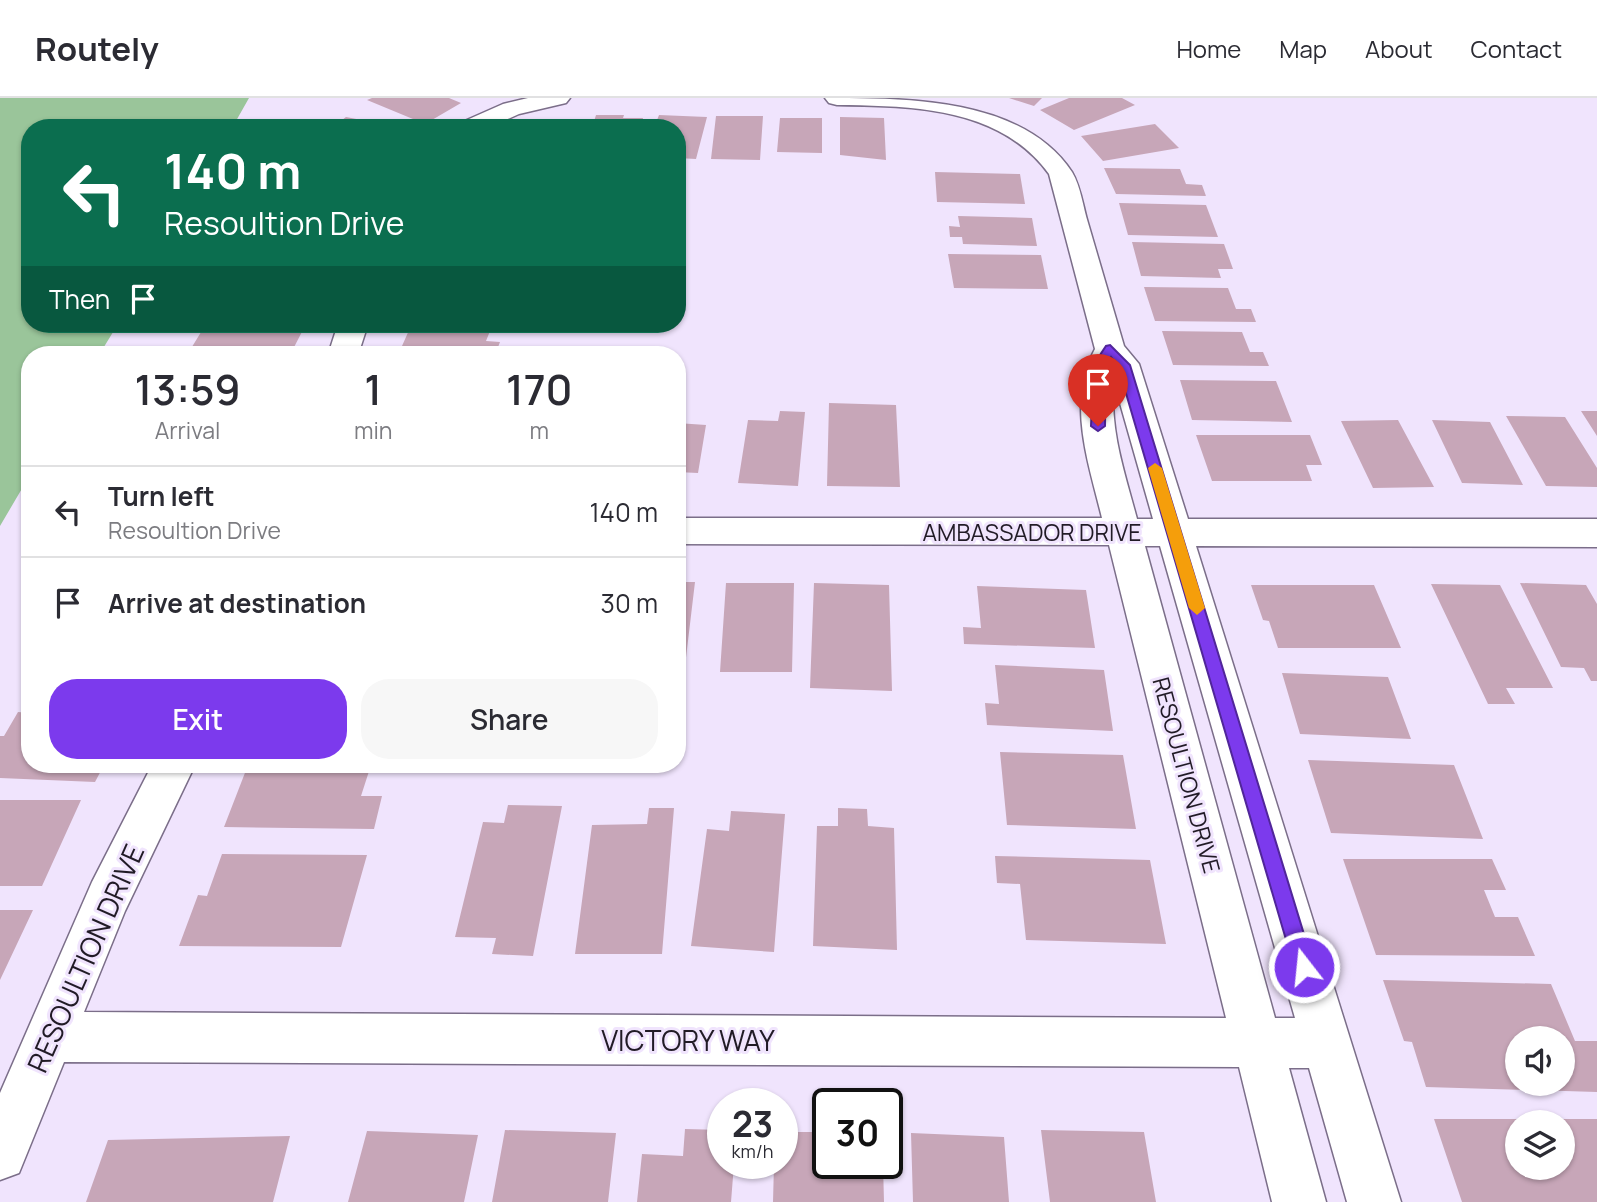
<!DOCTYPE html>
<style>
:root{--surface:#fff;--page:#f7f7f7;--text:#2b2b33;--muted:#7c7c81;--line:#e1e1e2;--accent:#7c3aed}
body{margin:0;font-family:Manrope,sans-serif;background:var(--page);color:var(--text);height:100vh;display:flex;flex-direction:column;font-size:26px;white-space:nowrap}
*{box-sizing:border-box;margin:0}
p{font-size:23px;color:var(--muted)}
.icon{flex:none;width:38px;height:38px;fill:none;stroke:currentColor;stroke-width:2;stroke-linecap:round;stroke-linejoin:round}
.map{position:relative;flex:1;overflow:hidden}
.sheet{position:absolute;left:21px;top:248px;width:665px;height:427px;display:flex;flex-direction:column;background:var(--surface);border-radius:28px;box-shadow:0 2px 5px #0004}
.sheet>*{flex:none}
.hud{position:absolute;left:21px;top:21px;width:665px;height:214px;border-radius:28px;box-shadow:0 2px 5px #0004;background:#0b6e4f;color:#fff;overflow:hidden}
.tools{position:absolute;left:1505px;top:928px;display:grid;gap:14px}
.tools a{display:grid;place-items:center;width:70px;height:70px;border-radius:50%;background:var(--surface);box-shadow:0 2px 5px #0004;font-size:35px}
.speed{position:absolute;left:707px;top:990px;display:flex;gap:14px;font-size:35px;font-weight:700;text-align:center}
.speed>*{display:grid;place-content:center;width:91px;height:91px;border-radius:50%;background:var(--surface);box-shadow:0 2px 5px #0004;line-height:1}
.speed small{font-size:18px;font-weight:400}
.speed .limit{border:4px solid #111;border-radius:10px;background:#fff;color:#111}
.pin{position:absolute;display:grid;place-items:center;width:60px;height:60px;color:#fff;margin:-72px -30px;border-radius:50% 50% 50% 0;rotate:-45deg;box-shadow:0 0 7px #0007}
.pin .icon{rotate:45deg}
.me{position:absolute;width:77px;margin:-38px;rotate:344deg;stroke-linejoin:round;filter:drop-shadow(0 0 5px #0008)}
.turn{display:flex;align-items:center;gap:24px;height:147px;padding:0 28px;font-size:32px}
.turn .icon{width:91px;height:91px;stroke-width:2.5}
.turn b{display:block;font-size:49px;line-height:60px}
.then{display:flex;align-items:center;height:66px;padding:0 28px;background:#0003;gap:14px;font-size:26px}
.eta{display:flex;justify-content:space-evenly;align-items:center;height:119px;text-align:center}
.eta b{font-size:42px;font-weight:600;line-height:49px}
.action{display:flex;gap:14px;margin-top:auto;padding:14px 28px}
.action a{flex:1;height:80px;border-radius:28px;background:var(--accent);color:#fff;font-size:28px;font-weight:600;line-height:80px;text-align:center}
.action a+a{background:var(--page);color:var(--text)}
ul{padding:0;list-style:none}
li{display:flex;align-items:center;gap:21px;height:91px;padding:0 28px;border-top:2px solid var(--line)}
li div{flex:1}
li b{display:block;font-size:26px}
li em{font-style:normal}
header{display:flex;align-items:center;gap:42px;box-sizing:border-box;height:98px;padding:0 35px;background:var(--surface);border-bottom:2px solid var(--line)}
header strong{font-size:33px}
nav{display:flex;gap:38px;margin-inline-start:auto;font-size:24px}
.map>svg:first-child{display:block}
.green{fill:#9ac59a}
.building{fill:#c7a6b8;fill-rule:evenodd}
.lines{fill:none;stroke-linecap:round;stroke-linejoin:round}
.minor-casing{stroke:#7b6e89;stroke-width:3}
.minor{fill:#fff;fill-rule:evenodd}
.route{fill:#7c3aed;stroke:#51269a;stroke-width:2}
.slow{fill:#f59e0b}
.labels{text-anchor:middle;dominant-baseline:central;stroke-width:6;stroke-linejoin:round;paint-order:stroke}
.street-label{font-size:23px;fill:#211b26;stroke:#f0e4fd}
.near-street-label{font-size:28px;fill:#211b26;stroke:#f0e4fd}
</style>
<header>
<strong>Routely</strong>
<nav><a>Home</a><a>Map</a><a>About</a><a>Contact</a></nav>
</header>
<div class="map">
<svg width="1597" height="1104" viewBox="0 0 1597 1104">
<rect width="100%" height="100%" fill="#f0e4fd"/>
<path class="green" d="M0 0H249L232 30H30V226H118L99 257H30V377L0 428Z"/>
<path class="building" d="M372 0H449L461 5 425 26 367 2Z
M1009 0H1042L1034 8Z
M1069 0H1122L1135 7 1074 32 1040 12Z
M596 17H624L623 20H643L641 30H592Z
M659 17 707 19 696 61 677 60V30H654Z
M716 18H763L760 62 711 61Z
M346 19 392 28V30H343L345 28 337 26Z
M840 19 884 20 886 62 840 57Z
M780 20H822V55L777 54Z
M1155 26 1179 50 1103 63 1081 38Z
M1104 70 1180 71 1186 86 1202 87 1206 98 1116 96Z
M935 74 1020 76 1025 106 937 104Z
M1119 105 1206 107 1218 139 1128 137Z
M958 118 1032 120 1037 148 963 146 962 139H950L949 128 960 129Z
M1132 144 1224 146 1233 171H1218L1221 180 1141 178Z
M948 156 1041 157 1048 191 954 190Z
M1144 189 1228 190 1236 211H1251L1256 224 1155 223Z
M206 226H306L290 257H187Z
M410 230 490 233 486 243 500 244 495 257H398Z
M1162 233 1242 234 1250 254H1263L1269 268 1173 267Z
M1180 282 1276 283 1292 324 1192 322Z
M829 305 896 307 900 389 827 388Z
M780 313 805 314 798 388 738 385 748 322 778 323Z
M1581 313H1597V338Z
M1506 318 1565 319 1597 370V389L1546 388Z
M1398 322 1434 389 1373 390 1341 323Z
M1432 322 1490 324 1523 387 1462 385Z
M677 325 706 327 698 375 677 374Z
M1196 337H1310L1322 367H1306L1312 383H1212Z
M677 484H695L682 593 677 592Z
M726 485H794L792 574H720Z
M814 485 889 487 892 593 810 590Z
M1520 485 1586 487 1597 506V583H1591L1584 570 1561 569Z
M1431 486 1500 487 1553 590H1506L1515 606H1488Z
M1251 487H1374L1401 550H1278L1269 523 1263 522Z
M977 488 1086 492 1095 550 964 546 963 529 981 530Z
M995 567 1104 572 1113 633 987 627 985 605 999 606Z
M1282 575 1388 579 1411 641 1300 636Z
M18 614 30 615V667H104L95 684 0 680V638H4Z
M1000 654 1123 657 1136 731 1007 727Z
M1308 662 1454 667 1483 741 1331 735Z
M248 667H371L361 698H382L374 731 224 729Z
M0 702H81L42 788H0Z
M508 707 562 708 533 858 492 856 496 840 455 839 483 724 504 725Z
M649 710H674L662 856H575L592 727 647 726Z
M838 710 867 711 868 728 894 730 897 852 813 848 817 728H838Z
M731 713 785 716 774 854 691 848 707 731 729 733Z
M222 756 367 757 341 849 179 848 198 797 207 798Z
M995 758 1150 762 1166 846 1026 842 1020 786 997 785Z
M1343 761H1492L1506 792H1484L1495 819H1518L1535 858 1376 857Z
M0 812H33L0 882Z
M1383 882 1551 886 1575 943H1597V994L1426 989 1412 944 1404 943ZM1517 940H1563V985H1517Z
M1434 1021H1597V1104H1462ZM1517 1024H1563V1069H1517Z
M685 1031 723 1032V1066H734L731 1104H637L642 1056 683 1058Z
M505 1032 616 1035 608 1104H492Z
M1041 1032 1144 1034 1156 1104H1050Z
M367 1033 478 1037 464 1104H348Z
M782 1034H828V1066H883L884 1104H773L774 1066H782Z
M911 1035 1004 1039 1009 1104H913Z
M290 1038 273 1104H86L108 1042Z"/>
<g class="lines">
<g class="minor-casing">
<path id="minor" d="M528 0H570L566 5 519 16 488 30H456L460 25 503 6Z
M825 0C909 0 1023 0 1072 74 1081 89 1083 109 1088 125 1100 166 1112 207 1124 248L1139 266 1188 421H1597V449L1196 448 1401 1104H1347L1309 970H1289L1326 1104H1272L1239 969 64 964 19 1075 0 1082V995L92 784 152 667H195L125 813 84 914 1226 920 1109 447 677 446V420H1102C1089 366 1066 304 1095 251L1049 76C1000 9 913 8 837 7L829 5ZM1114 284 1153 421H1137C1125 376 1109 331 1114 284ZM1145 448H1160L1295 920H1275Z
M338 226H368L358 257H328Z"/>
</g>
<use href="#minor" class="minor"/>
</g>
<path class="route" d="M1110 247 1130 267 1314 869 1311 875 1304 878 1297 875 1294 869 1118 268 1111 259 1106 266 1105 328 1098 333 1091 328 1094 266 1106 248Z"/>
<path class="slow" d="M1155 365 1162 370 1205 510 1197 517 1189 510 1148 370Z"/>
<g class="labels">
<g class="street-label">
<text x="1032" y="434">AMBASSADOR DRIVE</text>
<text transform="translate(1187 677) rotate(75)">RESOULTION DRIVE</text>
</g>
<g class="near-street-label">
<text transform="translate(85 860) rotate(-66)">RESOULTION DRIVE</text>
<text x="688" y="942">VICTORY WAY</text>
</g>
</g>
</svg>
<div class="tools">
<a><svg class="icon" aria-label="sound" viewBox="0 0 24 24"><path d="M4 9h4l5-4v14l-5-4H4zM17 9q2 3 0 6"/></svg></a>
<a><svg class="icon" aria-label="layers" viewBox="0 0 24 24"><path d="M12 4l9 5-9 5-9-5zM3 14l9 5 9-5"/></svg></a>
</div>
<div class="speed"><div>23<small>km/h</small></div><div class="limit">30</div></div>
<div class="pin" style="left:1098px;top:328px;background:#d93025"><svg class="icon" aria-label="arrive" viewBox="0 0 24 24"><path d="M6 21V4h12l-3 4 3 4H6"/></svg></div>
<svg class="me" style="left:1304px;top:869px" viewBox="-20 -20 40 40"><circle r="17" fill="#7c3aed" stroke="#fff" stroke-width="3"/><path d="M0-11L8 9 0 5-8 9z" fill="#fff"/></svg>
<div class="hud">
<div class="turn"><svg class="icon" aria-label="left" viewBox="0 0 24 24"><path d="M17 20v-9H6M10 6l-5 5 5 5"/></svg><div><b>140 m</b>Resoultion Drive</div></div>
<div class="then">Then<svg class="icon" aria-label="arrive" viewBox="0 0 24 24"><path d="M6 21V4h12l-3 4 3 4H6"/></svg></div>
</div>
<section class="sheet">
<div class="eta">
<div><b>13:59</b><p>Arrival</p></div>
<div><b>1</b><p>min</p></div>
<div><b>170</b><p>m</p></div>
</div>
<ul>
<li><svg class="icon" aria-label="left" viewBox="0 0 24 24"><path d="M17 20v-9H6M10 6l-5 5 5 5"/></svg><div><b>Turn left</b><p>Resoultion Drive</p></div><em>140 m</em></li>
<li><svg class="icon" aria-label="arrive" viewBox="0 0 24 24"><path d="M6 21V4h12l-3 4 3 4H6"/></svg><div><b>Arrive at destination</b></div><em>30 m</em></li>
</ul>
<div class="action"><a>Exit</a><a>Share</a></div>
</section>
</div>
